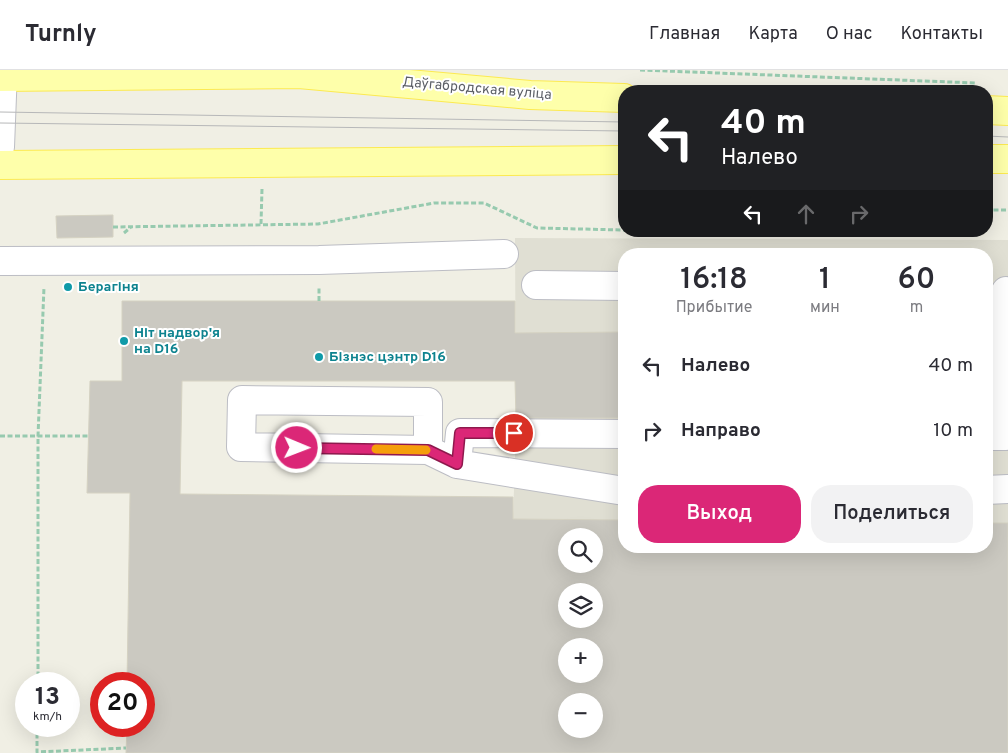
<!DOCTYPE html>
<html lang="ru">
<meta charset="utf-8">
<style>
:root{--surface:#fff;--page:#f2f2f3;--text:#2b2b33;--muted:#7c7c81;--line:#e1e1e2;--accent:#db2777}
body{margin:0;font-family:Overpass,sans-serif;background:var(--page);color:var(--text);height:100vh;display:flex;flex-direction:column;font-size:19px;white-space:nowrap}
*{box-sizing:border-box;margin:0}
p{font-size:16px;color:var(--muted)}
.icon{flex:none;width:28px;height:28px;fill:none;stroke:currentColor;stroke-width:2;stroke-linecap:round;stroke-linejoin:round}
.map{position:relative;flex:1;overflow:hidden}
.side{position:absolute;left:618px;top:178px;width:375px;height:305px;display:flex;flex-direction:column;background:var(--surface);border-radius:20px;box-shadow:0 5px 20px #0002}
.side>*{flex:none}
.banner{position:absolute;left:618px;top:15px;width:375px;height:152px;border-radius:20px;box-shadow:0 5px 20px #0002;background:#202124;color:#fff;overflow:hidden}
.buttons{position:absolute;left:558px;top:458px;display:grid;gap:10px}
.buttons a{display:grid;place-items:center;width:45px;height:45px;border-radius:50%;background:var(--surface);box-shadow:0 5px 20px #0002;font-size:25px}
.speed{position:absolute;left:15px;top:602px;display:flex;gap:10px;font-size:25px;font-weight:700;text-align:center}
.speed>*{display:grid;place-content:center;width:65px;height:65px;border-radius:50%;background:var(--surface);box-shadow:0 5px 20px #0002;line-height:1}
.speed small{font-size:12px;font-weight:400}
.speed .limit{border:8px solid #d22;background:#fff;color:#111}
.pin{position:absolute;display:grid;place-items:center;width:42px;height:42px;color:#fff;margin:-21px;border:2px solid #fff;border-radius:50%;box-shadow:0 1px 5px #0007}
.me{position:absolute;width:55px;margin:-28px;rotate:91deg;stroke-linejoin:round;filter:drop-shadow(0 0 4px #0008)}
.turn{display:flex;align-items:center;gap:18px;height:105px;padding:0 20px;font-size:22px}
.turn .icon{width:65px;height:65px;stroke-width:2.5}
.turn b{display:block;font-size:35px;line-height:42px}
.lanes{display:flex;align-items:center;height:48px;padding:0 20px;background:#0003;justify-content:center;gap:25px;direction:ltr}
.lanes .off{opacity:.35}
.eta{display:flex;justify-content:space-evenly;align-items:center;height:85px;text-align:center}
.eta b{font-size:30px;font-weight:600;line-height:35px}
.cta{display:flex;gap:10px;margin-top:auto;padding:10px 20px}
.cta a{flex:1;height:58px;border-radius:20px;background:var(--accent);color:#fff;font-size:20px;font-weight:600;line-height:58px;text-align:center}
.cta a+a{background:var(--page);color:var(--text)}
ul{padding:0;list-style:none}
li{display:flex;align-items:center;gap:15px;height:65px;padding:0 20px}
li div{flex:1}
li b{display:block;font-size:19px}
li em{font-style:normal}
header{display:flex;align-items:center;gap:30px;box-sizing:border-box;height:70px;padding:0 25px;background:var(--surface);border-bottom:1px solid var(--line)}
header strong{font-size:24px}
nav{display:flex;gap:28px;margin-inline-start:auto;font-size:18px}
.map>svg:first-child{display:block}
.education{fill:#e0dfd3}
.building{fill:#cbc9c1;stroke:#d5d2c2;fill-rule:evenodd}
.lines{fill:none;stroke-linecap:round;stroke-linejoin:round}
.minor-casing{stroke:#bcbdc4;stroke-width:30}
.major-casing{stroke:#fcea51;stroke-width:30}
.path{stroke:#97caaf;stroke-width:3;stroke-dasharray:5 2.5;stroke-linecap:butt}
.minor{stroke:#fff;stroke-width:28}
.major{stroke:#feffaa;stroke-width:28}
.tram{stroke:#b7b8b9;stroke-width:1}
.route-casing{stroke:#8e194d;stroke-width:12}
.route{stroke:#db2777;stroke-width:9}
.slow{stroke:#f59e0b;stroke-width:9}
.culture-dot{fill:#0f9aa8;stroke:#fff;stroke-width:2}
.labels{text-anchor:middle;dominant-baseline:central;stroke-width:4;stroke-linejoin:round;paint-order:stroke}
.street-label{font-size:14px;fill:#5c5f66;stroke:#fff}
.culture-label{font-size:14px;font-weight:bold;fill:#0d838f;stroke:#fff;text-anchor:start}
</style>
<header>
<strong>Turnly</strong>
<nav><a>Главная</a><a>Карта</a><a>О нас</a><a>Контакты</a></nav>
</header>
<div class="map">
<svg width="1008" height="683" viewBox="0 0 1008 683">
<rect width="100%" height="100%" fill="#f0efe4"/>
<path class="education" d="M515 168 1008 170V453H986V184H624V450L513 449 516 359Z"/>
<path class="building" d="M113 145V167L57 168 56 146Z
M122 231H515V263L624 262V348H516L515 311H182L180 424 513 427V449L624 450V476H986V453H1008V683H126L127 656H144V614H127L130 423H87L90 311H122ZM566 466H594V494H566ZM566 521H594V549H566ZM566 576H594V604H566ZM566 631H594V659H566Z"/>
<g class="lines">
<g class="minor-casing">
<path id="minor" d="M0 77 3 0
M0 191 319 190 504 184
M536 215 624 216
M986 366H1006V221
M428 380V332L242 330 241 377 428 380 457 394 624 421
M457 394 460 363 624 364
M986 420 1008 419"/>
</g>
<g class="major-casing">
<path id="major" d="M0 7 299 4 530 25 624 28
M986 40 1008 41
M986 89H1008
M0 95 624 90"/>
</g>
<path class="path" d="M640 0 976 13
M986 140H1008
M261 154 262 119
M113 157 318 154 434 133H484L537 158 624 160
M736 161 896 164 905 161
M124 163 131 157
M319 231V217
M0 366H88
M38 614V366L44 217
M37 656V682L126 678"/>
<use href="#minor" class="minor"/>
<use href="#major" class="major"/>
<path class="tram" d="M0 42 624 52
M0 53 624 61
M986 66 1008 67"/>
</g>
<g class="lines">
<g class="route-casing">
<path id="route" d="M297 378 428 380 457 394 460 363H514"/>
</g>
<use href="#route" class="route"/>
<path class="slow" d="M376 379 426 380"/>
</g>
<g class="culture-dot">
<circle cx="68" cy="217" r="5"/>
<circle cx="124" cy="271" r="5"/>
<circle cx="319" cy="287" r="5"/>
</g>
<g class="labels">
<g class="street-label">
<text transform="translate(477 19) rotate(5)">Даўгабродская вуліца</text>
</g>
<g class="culture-label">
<text x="78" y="217">Берагіня</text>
<text x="134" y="263">Ніт надвор'я<tspan x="134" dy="16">на D16</tspan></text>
<text x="329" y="287">Бізнэс цэнтр D16</text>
</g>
</g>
</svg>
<div class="buttons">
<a><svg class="icon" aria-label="search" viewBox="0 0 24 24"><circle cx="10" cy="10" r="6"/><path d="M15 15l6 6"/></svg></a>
<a><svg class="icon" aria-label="layers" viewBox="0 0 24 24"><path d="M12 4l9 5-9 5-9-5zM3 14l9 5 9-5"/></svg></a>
<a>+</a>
<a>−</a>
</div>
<div class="speed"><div>13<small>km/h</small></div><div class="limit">20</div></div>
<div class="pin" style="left:514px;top:363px;background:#d93025"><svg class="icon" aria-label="arrive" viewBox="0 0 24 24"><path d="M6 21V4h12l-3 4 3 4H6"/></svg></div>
<svg class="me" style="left:297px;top:378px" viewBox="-20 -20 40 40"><circle r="17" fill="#db2777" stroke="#fff" stroke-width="3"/><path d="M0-11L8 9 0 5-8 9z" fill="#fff"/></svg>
<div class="banner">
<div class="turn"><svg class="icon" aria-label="left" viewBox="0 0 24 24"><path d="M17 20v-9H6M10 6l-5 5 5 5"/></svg><div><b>40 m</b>Налево</div></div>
<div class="lanes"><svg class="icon" aria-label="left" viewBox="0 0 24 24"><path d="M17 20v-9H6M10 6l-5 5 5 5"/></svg><svg class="icon off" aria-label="ahead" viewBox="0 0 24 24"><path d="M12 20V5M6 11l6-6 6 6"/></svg><svg class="icon off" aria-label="right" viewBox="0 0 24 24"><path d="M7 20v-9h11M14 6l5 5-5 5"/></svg></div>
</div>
<section class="side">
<div class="eta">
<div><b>16:18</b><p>Прибытие</p></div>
<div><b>1</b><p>мин</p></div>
<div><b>60</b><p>m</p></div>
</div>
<ul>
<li><svg class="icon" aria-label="left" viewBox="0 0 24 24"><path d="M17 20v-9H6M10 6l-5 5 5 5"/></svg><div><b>Налево</b></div><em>40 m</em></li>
<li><svg class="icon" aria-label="right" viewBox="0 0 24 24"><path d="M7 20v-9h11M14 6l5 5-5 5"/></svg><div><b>Направо</b></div><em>10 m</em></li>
</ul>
<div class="cta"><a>Выход</a><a>Поделиться</a></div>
</section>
</div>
